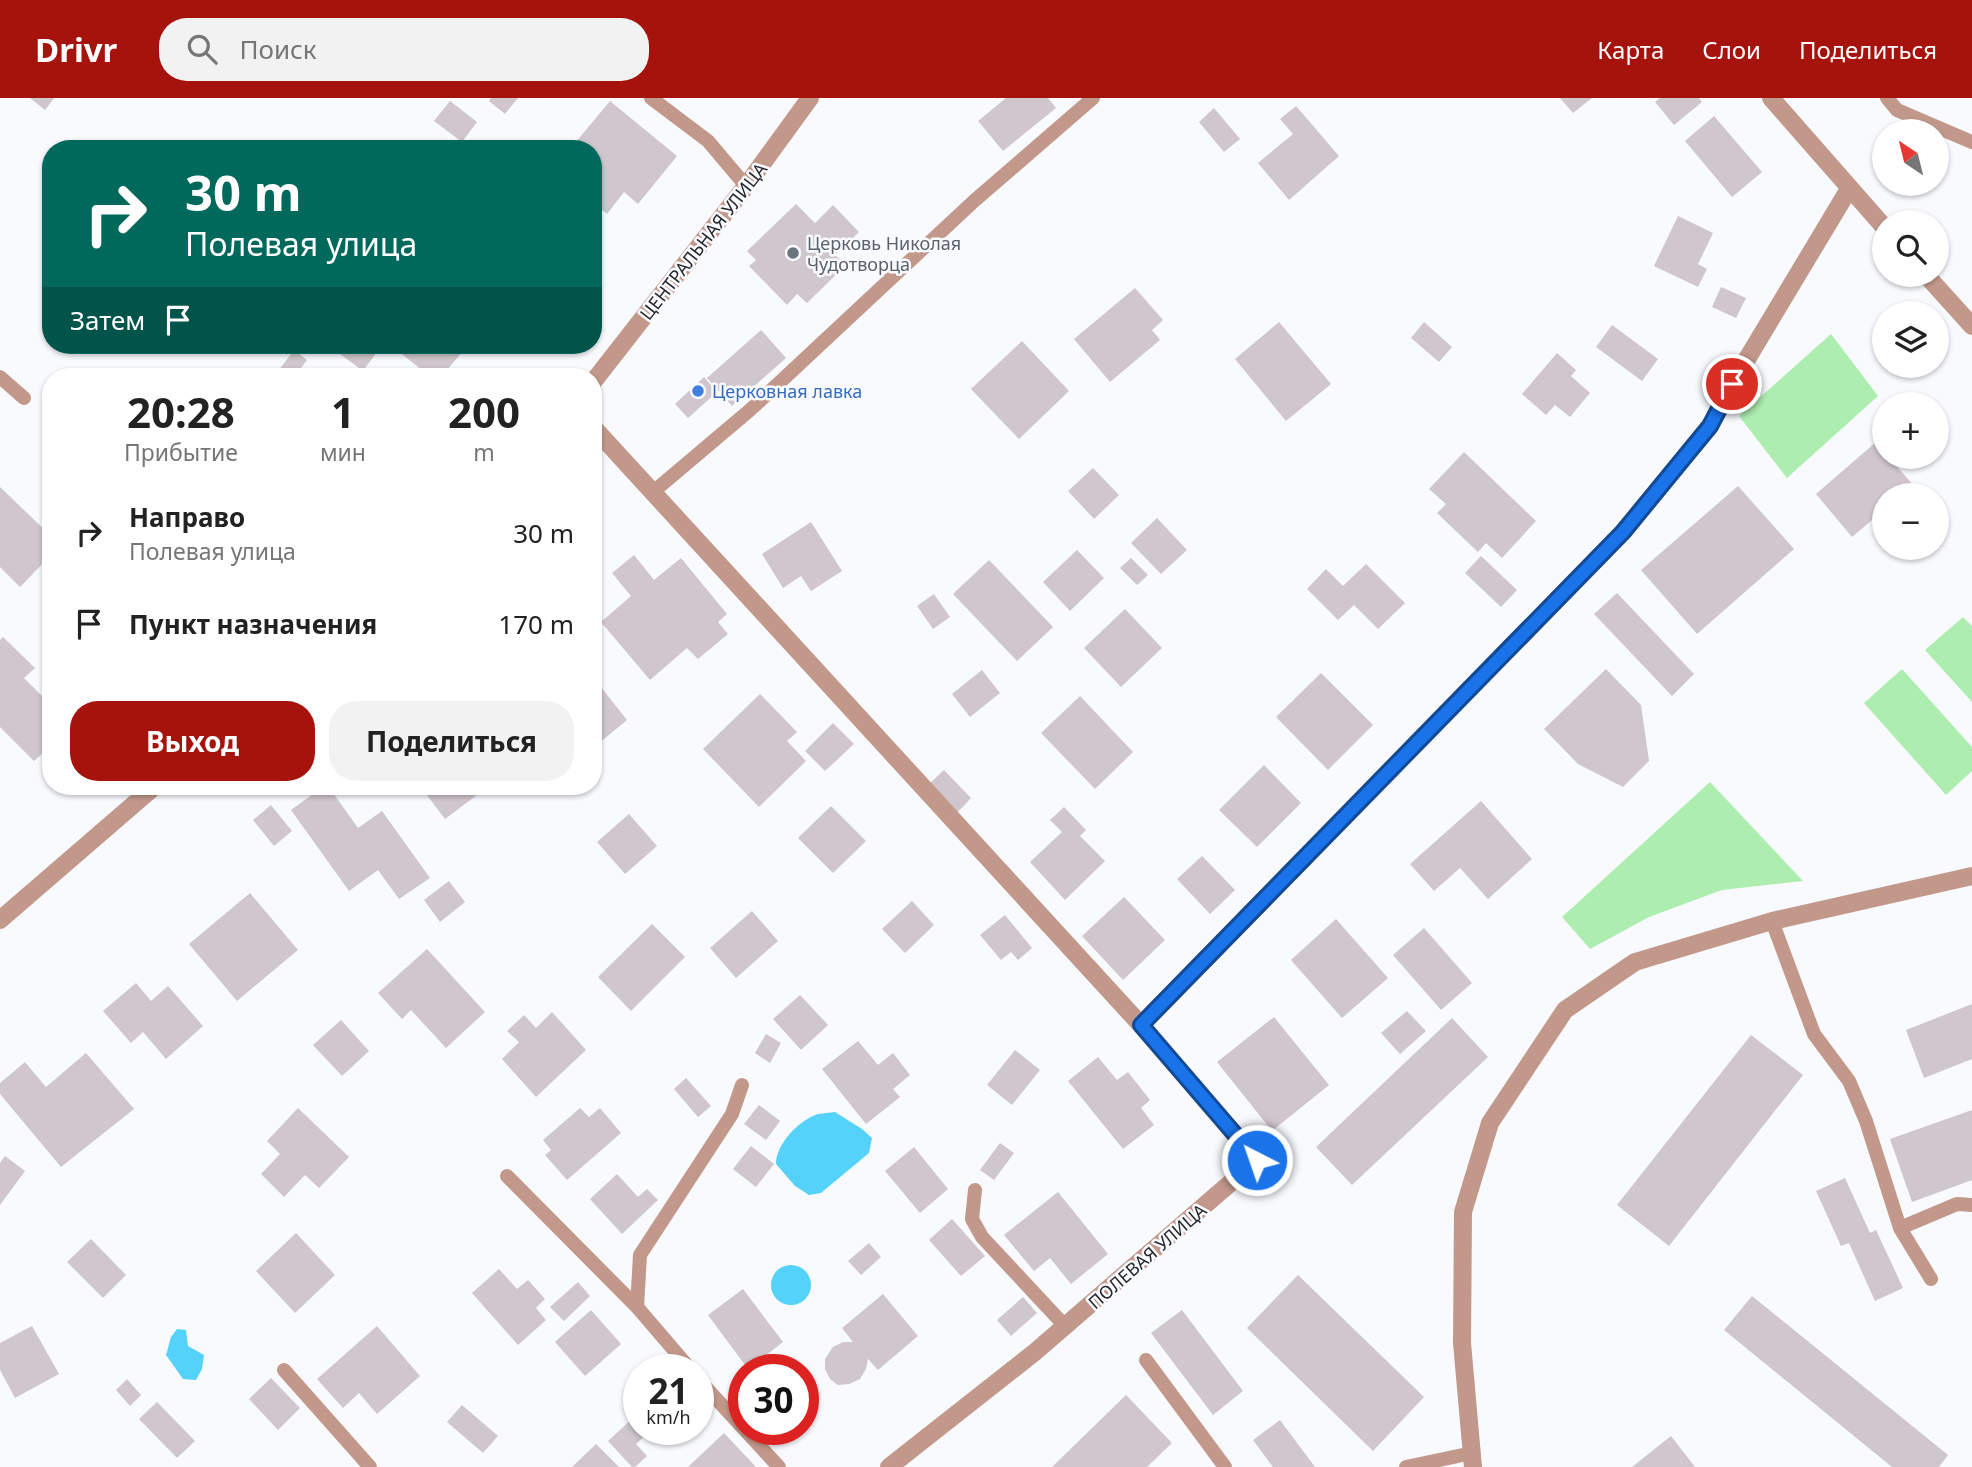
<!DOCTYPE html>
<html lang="ru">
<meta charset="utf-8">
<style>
:root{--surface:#fff;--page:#f2f2f2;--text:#222;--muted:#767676;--accent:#a6120c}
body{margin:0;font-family:"Noto Sans",sans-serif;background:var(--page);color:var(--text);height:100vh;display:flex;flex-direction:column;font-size:26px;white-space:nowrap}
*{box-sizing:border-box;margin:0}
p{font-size:23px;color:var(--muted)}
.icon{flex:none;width:38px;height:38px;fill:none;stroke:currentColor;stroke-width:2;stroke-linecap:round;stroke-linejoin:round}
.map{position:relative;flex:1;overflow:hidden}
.sheet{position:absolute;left:42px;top:270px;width:560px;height:427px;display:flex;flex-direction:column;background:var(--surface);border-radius:28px;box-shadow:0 2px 5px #0004}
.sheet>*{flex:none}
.top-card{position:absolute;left:42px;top:42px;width:560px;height:214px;border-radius:28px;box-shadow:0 2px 5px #0004;background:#00695c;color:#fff;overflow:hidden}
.needle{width:46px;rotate:325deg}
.tools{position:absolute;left:1872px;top:21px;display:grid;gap:14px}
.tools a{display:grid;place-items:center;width:77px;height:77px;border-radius:50%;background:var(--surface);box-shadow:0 2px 5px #0004;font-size:35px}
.speed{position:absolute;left:623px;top:1256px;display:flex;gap:14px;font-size:35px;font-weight:700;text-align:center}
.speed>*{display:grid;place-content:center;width:91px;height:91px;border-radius:50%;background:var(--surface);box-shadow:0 2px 5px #0004;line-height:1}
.speed small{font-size:18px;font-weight:400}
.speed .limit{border:10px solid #d22;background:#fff;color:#111}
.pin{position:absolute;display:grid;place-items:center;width:60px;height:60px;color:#fff;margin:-30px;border:4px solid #fff;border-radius:50%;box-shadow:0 2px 7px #0007}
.me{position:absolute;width:77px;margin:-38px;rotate:319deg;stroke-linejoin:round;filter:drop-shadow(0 0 5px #0008)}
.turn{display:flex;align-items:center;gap:24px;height:147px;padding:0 28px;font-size:32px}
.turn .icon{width:91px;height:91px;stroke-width:2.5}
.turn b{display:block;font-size:49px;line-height:60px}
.then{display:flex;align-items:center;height:66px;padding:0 28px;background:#0003;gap:14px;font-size:26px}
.eta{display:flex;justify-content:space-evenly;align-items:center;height:119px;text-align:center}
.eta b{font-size:42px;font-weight:700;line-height:49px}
.cta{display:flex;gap:14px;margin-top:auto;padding:14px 28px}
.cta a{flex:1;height:80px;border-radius:28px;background:var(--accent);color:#fff;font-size:28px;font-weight:700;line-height:80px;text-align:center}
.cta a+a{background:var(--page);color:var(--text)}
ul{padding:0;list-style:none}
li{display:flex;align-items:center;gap:21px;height:91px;padding:0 28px}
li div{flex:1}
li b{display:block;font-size:26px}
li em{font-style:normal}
header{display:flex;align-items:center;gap:42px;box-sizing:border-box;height:98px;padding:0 35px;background:var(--accent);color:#fff}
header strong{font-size:33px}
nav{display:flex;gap:38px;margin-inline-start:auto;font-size:24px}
.search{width:490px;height:63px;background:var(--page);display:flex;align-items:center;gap:18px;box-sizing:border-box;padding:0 24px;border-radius:28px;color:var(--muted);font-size:26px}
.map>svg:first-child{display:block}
.green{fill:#adedaf}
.water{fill:#55d2fa}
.building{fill:#d0c6cd}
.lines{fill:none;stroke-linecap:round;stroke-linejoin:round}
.service{stroke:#c2988b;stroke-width:14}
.minor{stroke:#c2988b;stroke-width:18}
.tertiary{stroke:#c2988b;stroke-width:18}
.route-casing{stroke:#114b97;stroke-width:18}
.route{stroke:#1a73e8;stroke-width:12}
.worship-dot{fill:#6b7280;stroke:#f8fafe;stroke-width:2.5}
.shop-dot{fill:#3f7fe0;stroke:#f8fafe;stroke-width:2.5}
.labels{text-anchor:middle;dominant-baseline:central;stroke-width:5;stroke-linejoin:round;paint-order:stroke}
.street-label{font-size:18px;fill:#25272a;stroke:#f8fafe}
.worship-label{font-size:18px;fill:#5b616d;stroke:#f8fafe;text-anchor:start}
.shop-label{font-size:18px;fill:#366cbe;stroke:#f8fafe;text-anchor:start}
</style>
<header>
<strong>Drivr</strong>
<div class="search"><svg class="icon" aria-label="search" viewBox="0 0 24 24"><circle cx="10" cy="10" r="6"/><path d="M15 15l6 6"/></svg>Поиск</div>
<nav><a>Карта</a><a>Слои</a><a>Поделиться</a></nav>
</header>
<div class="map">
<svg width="1972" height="1369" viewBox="0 0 1972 1369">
<rect width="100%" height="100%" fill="#f8fafe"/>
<path class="green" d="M1831 236 1878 298 1787 380 1739 318Z
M1963 519 1972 528V604L1925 552Z
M1902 571 1972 649V673L1946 697 1864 605Z
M1710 684 1803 783 1722 792 1649 819 1590 851 1562 819Z"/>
<path class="water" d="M835 1014 862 1031 872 1040 869 1055 821 1095 809 1097 795 1088 776 1066C776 1046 799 1022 818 1016 823 1015 830 1015 835 1014Z
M771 1187a20 20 0 1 1 40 0a20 20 0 1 1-40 0Z
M177 1231 186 1232 188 1248 204 1257 202 1271 196 1282 183 1281 166 1257 171 1239Z"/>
<path class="building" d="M30 0H54L45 12Z
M491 0H518L505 16 489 3Z
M1006 0H1048L1056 10 1003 53 978 23Z
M1560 0H1592L1573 15Z
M1660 0H1699L1702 4 1674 27 1655 4Z
M450 3 477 24 462 44 434 23Z
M610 3 677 58 638 106 624 94 607 116 593 104V51H570Z
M1296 8 1339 58 1289 102 1258 65 1293 36 1280 21Z
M1214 10 1240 41 1224 54 1199 24Z
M1714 18 1762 74 1732 99 1685 43Z
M796 106 815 125 833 107 859 134 835 157 846 167 807 205 797 196 787 207 749 168 756 162 747 153Z
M1678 118 1713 135 1698 166 1707 171 1698 189 1654 168Z
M1721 189 1746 200 1736 220 1712 209Z
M1135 190 1163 222 1152 232 1160 242 1110 284 1074 241Z
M1279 224 1331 286 1286 323 1235 261Z
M1424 224 1452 249 1439 264 1411 240Z
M1612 227 1658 261 1642 283 1596 249Z
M761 232 786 260 732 308 707 280Z
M1022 243 1069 293 1019 341 971 291Z
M347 247H382L363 273 340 256Z
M401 247H468L442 278H429L397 252Z
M294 252 307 262 295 278H288L279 272Z
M1557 255 1576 272 1571 278 1590 295 1570 319 1555 307 1546 317 1522 296Z
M704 279 717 294 688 320 675 306Z
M1876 344 1885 354V359H1889L1913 387 1901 397H1885V411L1852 439 1816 396Z
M1464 354 1536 423 1502 460 1486 445 1478 454 1437 415 1446 406 1429 391Z
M1093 370 1119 397 1094 421 1068 393Z
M1738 388 1794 451 1697 536 1641 472Z
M0 389 51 438V457L20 489 0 469Z
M1157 420 1187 452 1161 476 1131 445Z
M811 424 842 473 811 493 801 478 783 490 762 456Z
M1077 452 1104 480 1070 513 1043 484Z
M634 457 654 482 681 460 727 516 718 524 728 536 698 561 687 550 650 582 601 524 631 498 612 475Z
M1481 458 1517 492 1501 509 1465 475Z
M1131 460 1148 477 1137 487 1120 470Z
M989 462 1053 529 1017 563 953 496Z
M1366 466 1405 505 1378 531 1354 507 1338 522 1307 491 1326 471 1343 488Z
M1617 495 1694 576 1672 598 1594 516Z
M934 496 950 519 933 531 917 508Z
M1125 511 1162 550 1121 589 1084 550Z
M3 539 35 570 24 580 43 599 51 592V648L34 663 0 629V542Z
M1606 571 1641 607 1649 663 1623 689 1578 666 1544 631Z
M982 572 1000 595 970 619 952 596Z
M1321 575 1373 627 1328 672 1276 619Z
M593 579 627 622 593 650Z
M760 596 797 634 787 643 806 663 759 709 703 651Z
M1080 598 1133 654 1095 691 1041 635Z
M833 625 854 646 825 673 805 653Z
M1264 667 1301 705 1257 749 1219 712Z
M944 672 971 700 957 715 929 686Z
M324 688H328L358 730 382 713 430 780 399 801 378 772 349 793 291 712Z
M420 688H476L481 694 445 721Z
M1481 703 1532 761 1488 801 1460 770 1434 793 1410 766Z
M271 707 292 733 274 748 253 722Z
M831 708 866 743 833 775 798 740Z
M1064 709 1086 732 1080 738 1105 763 1065 802 1030 764 1062 734 1050 722Z
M629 716 657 748 625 776 597 744Z
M1202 758 1235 792 1210 816 1177 781Z
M449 783 465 804 440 824 424 802Z
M250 795 298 852 237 903 189 846Z
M1124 799 1165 842 1123 882 1082 838Z
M912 803 934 827 905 855 882 831Z
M752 813 778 843 736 880 710 850Z
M1005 817 1032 850 1018 862 1011 854 1001 862 980 837Z
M1336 821 1388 880 1342 920 1291 862Z
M652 826 685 859 631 913 598 879Z
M1424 830 1472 885 1441 912 1393 857Z
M427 851 485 914 446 950 411 912 402 921 378 895Z
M136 885 151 903 168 888 203 928 166 961 143 934 131 945 103 913Z
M800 897 828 927 801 952 773 921Z
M1972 906V961L1924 980 1906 932Z
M1407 913 1426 933 1400 956 1381 935Z
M552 914 586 952 536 999 502 961 519 944 507 933 524 917 536 930Z
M1274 919 1329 987 1272 1033 1217 964Z
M1452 920 1488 959 1352 1087 1316 1049Z
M341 922 369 953 342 978 313 947Z
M766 936 781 945 770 965 755 955Z
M1751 937 1803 977 1669 1148 1617 1107Z
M858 943 878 967 893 955 910 977 893 991 900 999 866 1026 822 971Z
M1015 952 1040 972 1012 1007 987 987Z
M86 955 134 1011 61 1069 0 996V985L25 964 46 989Z
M1098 959 1117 982 1128 974 1150 1002 1141 1010 1154 1027 1123 1051 1068 983Z
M686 980 711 1008 698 1019 674 991Z
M759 1007 780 1023 766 1042 744 1026Z
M298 1010 349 1059 319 1090 305 1077 284 1099 261 1076 280 1056 267 1043Z
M580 1010 589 1019 600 1010 621 1035 567 1082 545 1057 551 1052 543 1042Z
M1972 1012V1082L1912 1104 1890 1041Z
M1000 1045 1014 1055 994 1082 980 1072Z
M751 1048 774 1066 756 1089 733 1071Z
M914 1049 948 1091 920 1115 885 1073Z
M5 1058 25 1073 0 1107V1065Z
M617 1076 638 1099 647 1091 658 1102 622 1136 590 1101Z
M1845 1080 1870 1135 1876 1132 1903 1190 1875 1203 1849 1145 1841 1148 1816 1093Z
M1058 1094 1108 1156 1071 1186 1050 1160 1034 1173 1004 1137Z
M952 1121 985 1158 961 1178 929 1142Z
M296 1135 335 1177 295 1215 256 1173Z
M91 1141 126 1177 103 1200 67 1164Z
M869 1145 881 1159 861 1177 848 1163Z
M499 1171 517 1191 528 1182 545 1201 536 1210 546 1222 518 1247 472 1195Z
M1298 1177 1424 1299 1373 1353 1247 1230Z
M578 1184 590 1198 564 1223 550 1209Z
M743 1191 783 1244 748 1271 708 1217Z
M883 1196 918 1238 878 1272 868 1261 866 1271 860 1281 849 1286 838 1287 830 1281 825 1271V1261L833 1249 843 1244H853L842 1230Z
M1752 1198 1948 1357 1939 1369H1892L1724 1232Z
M1023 1199 1037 1215 1011 1238 997 1222Z
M591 1212 621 1246 585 1278 555 1244Z
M1182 1212 1243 1293 1213 1317 1151 1235Z
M32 1228 59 1276 15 1300 0 1272V1245Z
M377 1228 420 1278 377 1316 359 1295 343 1310 317 1281Z
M271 1280 300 1310 278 1332 249 1301Z
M127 1281 141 1297 130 1308 116 1292Z
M1126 1297 1172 1345 1147 1369H1052Z
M157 1304 195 1343 177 1360 139 1321Z
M462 1307 498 1338 483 1355 447 1324Z
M634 1319 639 1324V1332H646L649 1334 636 1346 647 1358 635 1369H632L608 1343Z
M1280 1322 1315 1369H1273L1253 1342Z
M724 1335 756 1369H688Z
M1671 1338 1695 1369H1632Z
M596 1346 619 1369H572Z"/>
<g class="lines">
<path class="service" d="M651 0 708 43 746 88
M1887 0 1897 12 1972 44
M0 279 24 300
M653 394 750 312 974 103 1093 0
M1772 823 1814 936 1849 983 1866 1023 1900 1130 1957 1106 1972 1107
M507 1078 637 1209
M975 1092 972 1121 982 1139 1065 1228
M1900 1130 1931 1181
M1146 1262 1225 1369
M284 1272 370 1369
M691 1272 637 1209 640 1157 732 1016 742 987
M698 1281 744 1331
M745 1332 779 1369
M1406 1369 1472 1355"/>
<path class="minor" d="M1771 0 1885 130
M1926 177 1972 228
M593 329 1141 927
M889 1369 1035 1254 1257 1062 1141 927 1623 434 1710 328 1744 266 1849 91
M1473 1369 1462 1245 1463 1114 1490 1025 1565 912 1635 864 1772 823 1972 778"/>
<path class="tertiary" d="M593 284 746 88 810 0
M0 822 155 688"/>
</g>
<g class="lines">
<g class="route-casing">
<path id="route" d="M1257 1062 1141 927 1623 434 1710 328 1732 286"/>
</g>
<use href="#route" class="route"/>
</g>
<circle class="worship-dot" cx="793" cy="155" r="7"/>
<circle class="shop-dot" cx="698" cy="293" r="7"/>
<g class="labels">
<g class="street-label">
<text transform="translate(703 143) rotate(-52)">ЦЕНТРАЛЬНАЯ УЛИЦА</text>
<text transform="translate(1147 1158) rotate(-41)">ПОЛЕВАЯ УЛИЦА</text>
</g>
<g class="worship-label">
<text x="807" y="145">Церковь Николая<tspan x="807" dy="21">Чудотворца</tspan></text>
</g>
<g class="shop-label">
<text x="712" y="293">Церковная лавка</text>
</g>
</g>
</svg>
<div class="tools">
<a><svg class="needle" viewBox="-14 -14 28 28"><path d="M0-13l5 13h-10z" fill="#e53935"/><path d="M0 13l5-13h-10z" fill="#767676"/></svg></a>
<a><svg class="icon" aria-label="search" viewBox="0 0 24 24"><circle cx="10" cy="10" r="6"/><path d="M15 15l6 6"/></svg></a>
<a><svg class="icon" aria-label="layers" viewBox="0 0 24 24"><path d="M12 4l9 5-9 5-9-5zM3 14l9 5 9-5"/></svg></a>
<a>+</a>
<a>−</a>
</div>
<div class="speed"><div>21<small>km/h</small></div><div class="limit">30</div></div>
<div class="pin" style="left:1732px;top:286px;background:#d93025"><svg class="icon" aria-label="arrive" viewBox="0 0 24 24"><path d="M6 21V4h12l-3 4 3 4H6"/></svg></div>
<svg class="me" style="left:1257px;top:1062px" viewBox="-20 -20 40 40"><circle r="17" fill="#1a73e8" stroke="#fff" stroke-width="3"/><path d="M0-11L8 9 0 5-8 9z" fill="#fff"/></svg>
<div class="top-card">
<div class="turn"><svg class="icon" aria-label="right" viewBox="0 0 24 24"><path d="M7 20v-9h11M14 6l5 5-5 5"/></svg><div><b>30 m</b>Полевая улица</div></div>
<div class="then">Затем<svg class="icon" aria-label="arrive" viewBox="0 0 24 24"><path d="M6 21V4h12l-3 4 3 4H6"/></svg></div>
</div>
<section class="sheet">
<div class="eta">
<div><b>20:28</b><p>Прибытие</p></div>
<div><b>1</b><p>мин</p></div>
<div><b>200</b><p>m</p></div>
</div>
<ul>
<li><svg class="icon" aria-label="right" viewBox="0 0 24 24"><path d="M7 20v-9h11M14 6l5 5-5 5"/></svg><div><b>Направо</b><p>Полевая улица</p></div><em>30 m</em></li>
<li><svg class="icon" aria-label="arrive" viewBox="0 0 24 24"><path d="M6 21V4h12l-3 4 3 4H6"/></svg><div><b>Пункт назначения</b></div><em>170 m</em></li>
</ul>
<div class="cta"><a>Выход</a><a>Поделиться</a></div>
</section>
</div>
